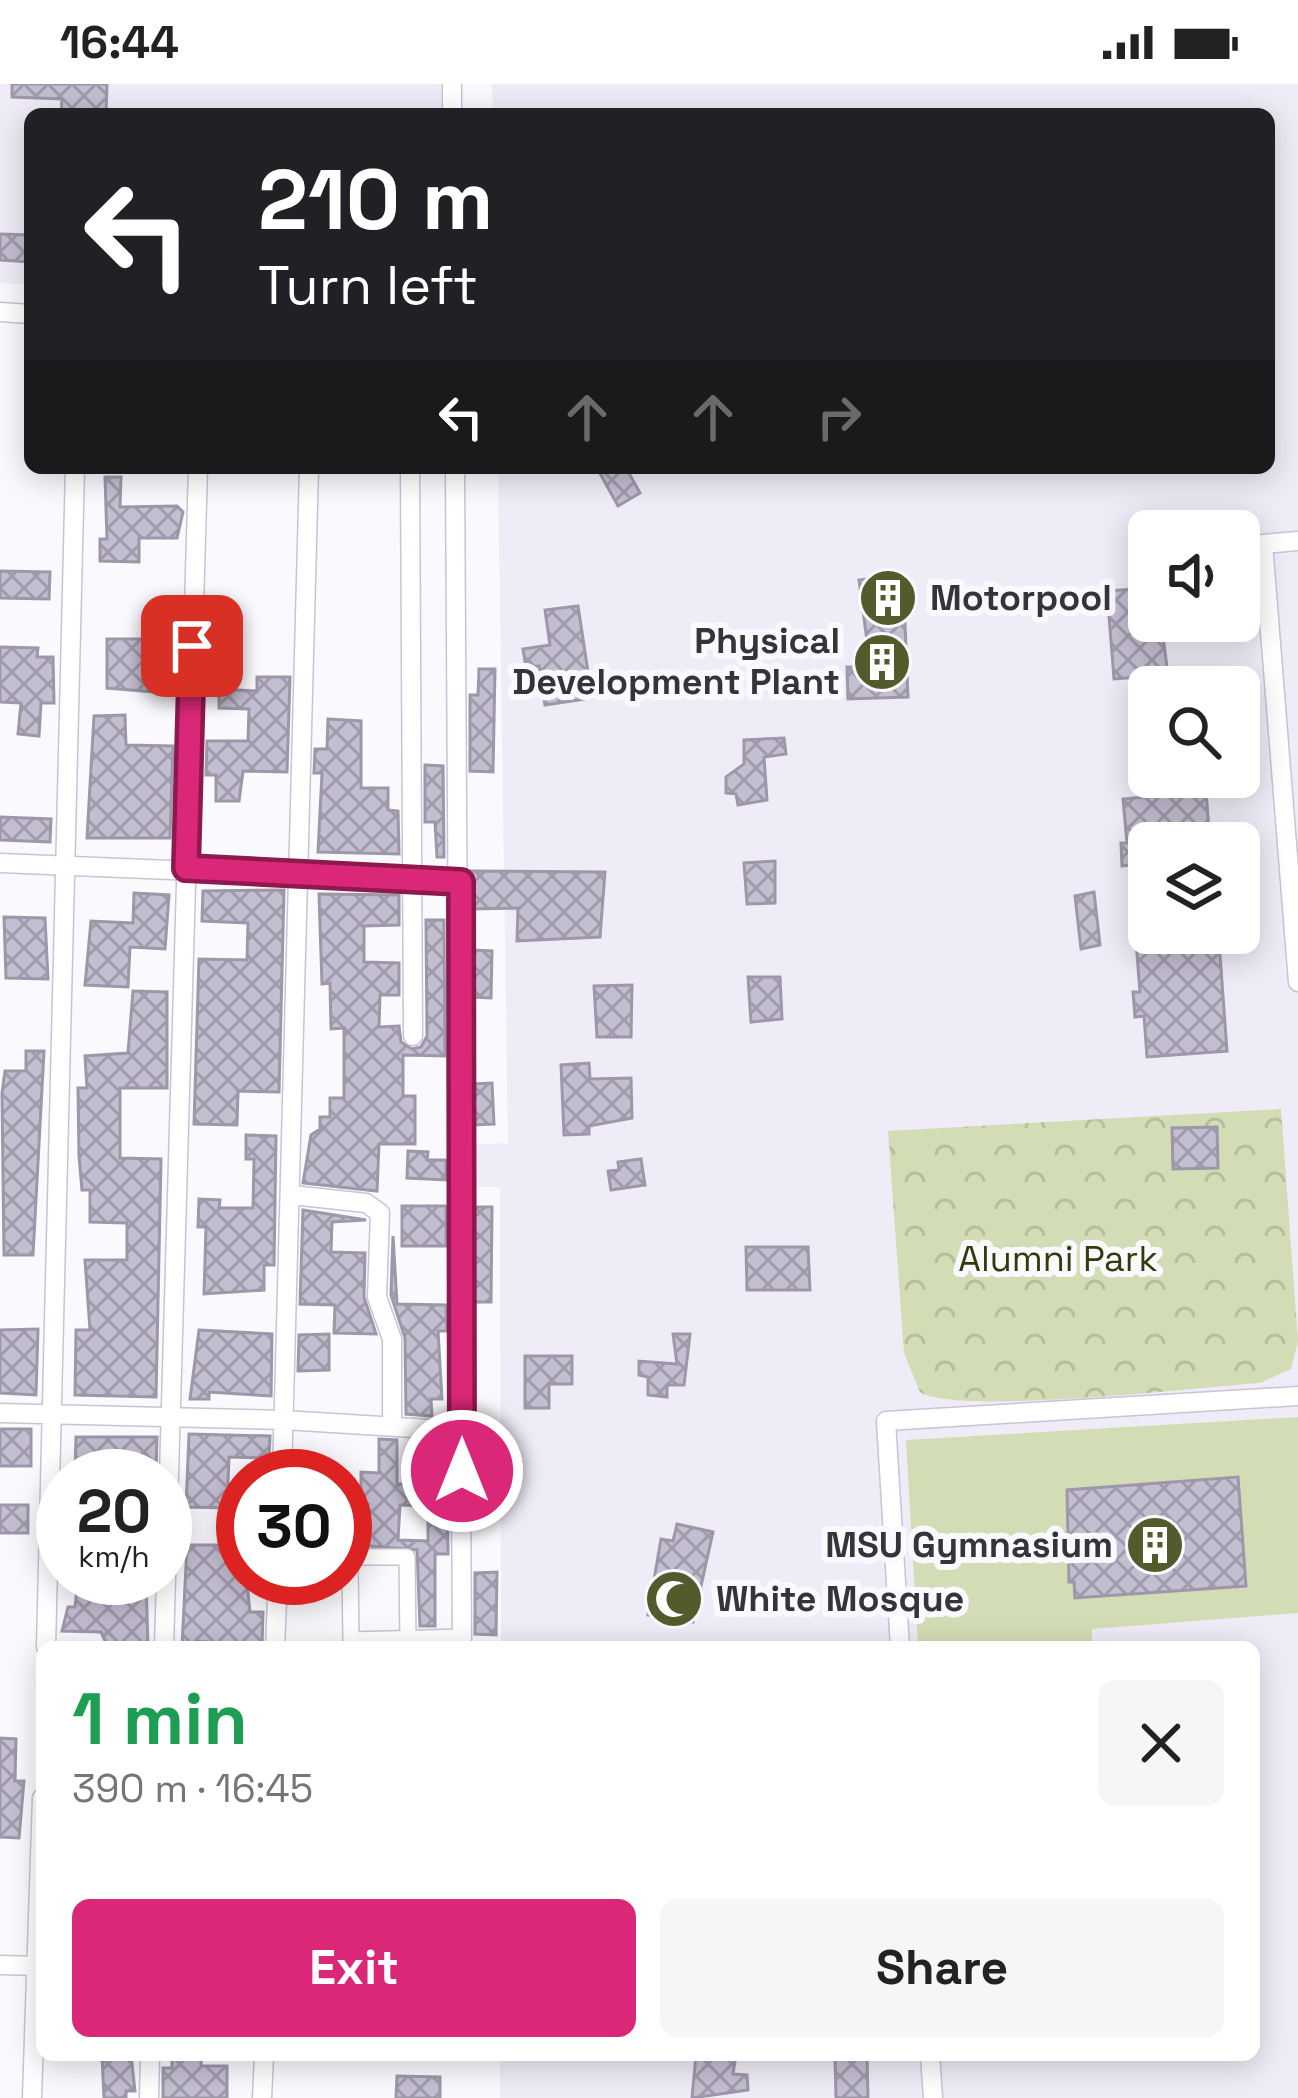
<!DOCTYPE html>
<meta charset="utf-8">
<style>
:root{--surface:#fff;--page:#f6f6f6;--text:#222;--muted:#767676;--accent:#db2777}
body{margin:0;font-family:"Space Grotesk",sans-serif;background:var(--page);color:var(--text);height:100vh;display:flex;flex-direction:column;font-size:45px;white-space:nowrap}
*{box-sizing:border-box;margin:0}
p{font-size:39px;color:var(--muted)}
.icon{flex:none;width:66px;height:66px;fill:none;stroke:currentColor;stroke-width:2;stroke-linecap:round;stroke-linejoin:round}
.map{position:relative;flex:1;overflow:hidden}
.details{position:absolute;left:36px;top:1557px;width:1224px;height:420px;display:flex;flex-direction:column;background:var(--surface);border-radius:18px;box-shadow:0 6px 30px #0003}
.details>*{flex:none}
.top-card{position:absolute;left:24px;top:24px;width:1251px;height:366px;border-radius:18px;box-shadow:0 6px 30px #0003;background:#202124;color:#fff;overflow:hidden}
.fabs{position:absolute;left:1128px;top:426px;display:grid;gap:24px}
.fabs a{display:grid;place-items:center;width:132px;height:132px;border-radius:18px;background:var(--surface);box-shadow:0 6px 30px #0003;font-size:60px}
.speed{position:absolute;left:36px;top:1365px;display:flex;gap:24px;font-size:60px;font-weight:700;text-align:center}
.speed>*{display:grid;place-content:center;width:156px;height:156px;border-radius:50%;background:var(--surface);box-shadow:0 6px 30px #0003;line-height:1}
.speed small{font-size:30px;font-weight:400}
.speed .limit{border:18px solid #d22;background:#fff;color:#111}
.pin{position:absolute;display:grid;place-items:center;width:102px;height:102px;color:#fff;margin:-51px;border-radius:24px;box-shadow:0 6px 18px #0006}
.me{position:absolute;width:132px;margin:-66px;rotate:0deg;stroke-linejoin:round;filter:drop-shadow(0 0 9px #0008)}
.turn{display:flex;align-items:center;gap:42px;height:252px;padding:0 36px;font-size:54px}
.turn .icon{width:156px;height:156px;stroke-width:2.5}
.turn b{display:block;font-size:84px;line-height:102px}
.lanes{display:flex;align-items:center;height:114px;padding:0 36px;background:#0003;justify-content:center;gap:60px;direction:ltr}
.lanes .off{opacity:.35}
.round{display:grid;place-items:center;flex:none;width:126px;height:126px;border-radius:18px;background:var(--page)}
.overview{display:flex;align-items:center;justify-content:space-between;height:204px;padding:0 36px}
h1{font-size:72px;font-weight:700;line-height:90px;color:#1e9e55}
.button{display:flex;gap:24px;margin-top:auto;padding:24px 36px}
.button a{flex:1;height:138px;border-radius:18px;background:var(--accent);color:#fff;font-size:48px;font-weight:700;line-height:138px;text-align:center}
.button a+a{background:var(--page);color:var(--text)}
.status{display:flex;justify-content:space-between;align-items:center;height:84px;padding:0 60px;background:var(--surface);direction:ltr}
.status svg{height:33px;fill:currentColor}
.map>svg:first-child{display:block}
.built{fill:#f0ecf7;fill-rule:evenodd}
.grass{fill:#d3ddb5}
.park{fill:url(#park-crowns)}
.building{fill:url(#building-cross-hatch);stroke:#9d97a9;stroke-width:3;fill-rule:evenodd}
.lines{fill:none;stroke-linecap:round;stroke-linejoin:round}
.pedestrian-casing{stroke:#c9c3d6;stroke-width:18}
.minor-casing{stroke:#c9c3d6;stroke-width:21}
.pedestrian{stroke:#fff;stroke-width:15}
.minor{stroke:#fff;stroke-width:18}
.route-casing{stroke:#8e194d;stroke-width:30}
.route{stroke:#db2777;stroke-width:21}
.labels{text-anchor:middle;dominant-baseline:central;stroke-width:12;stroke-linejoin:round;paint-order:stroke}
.poi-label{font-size:36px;font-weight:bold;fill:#36343b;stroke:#faf9fd;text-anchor:start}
.park-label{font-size:36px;fill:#333b0d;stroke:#faf9fd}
</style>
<div class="status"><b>16:44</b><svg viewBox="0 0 49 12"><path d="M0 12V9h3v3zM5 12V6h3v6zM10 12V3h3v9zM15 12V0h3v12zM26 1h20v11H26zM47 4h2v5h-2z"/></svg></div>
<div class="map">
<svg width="1298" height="2014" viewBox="0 0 1298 2014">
<defs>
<pattern id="park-crowns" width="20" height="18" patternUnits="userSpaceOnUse" patternTransform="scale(3)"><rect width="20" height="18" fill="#d3ddb5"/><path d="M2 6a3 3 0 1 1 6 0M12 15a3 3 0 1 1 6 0" fill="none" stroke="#b6be9d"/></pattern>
<pattern id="building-cross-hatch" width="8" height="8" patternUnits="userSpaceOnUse" patternTransform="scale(3)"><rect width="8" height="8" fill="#c4bed1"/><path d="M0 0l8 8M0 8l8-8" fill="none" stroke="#a09bab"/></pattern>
</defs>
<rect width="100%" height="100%" fill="#faf9fd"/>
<path class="built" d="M0 0H441V30H30V200L0 199Z
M492 0H1298V2014H500V1971H1254V1563H501L500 1103H466L468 1061 508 1059 498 384H1269V30H493ZM1149 447H1239V537H1149ZM1149 603H1239V693H1149ZM1149 759H1239V849H1149Z"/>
<path class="grass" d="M1298 1333V1529L1092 1545V1563H918L906 1356Z"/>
<path class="park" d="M1281 1025 1298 1257 1291 1285 1260 1299C1201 1303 957 1332 920 1308L904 1269 888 1047Z"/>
<path class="building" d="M12 0H107L106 30H61L62 15 12 13Z
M0 150 30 151V178L0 176Z
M597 384H626L640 409 618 422Z
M105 393H121L120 423 177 422 183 428 177 454H139V478L100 477V455H107Z
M0 487 50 488 49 515 0 514Z
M903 491 908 613 848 615 847 583H858V572H869L859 496Z
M1149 504V537H1161L1168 591 1114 595 1107 507Z
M578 522 592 614 545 621 539 582 526 584 523 565 550 561 545 526Z
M107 555H151V592H168V609L107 604Z
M0 563 38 564 37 573H53L54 619H41L39 652 18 650 21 619 0 618Z
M479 585H495L493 688 470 687V611H478Z
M257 593H290L287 688 243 687 239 717H216V691H206L207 657H248L249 625 219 624V605L257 607Z
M125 631 126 661 173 662 170 754H87L94 632Z
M328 635 361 637V704H388V726L398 727 399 770 318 768 322 689H314L315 665H327Z
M784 654 786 670 764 673 767 716 738 721 736 710 726 709V693L744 680V656Z
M425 681 443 682 444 773H437L435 738H425Z
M1206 707 1210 759H1149V849H1202L1203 858 1219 857 1227 967 1147 973 1144 932 1135 933 1133 908H1140L1130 781 1122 782 1121 759H1127L1123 715Z
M0 733 51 735 50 758 0 756Z
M775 777V819L747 820 744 779Z
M471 787 605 788 600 853 517 857 518 824 471 825Z
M284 806 279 1008 238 1007 237 1041 194 1040 199 875 247 876 248 839 202 837 203 807Z
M1094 808 1100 861 1081 865 1075 812Z
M134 809 169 811 165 865 130 863 128 903 85 901 91 837 133 839Z
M319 810 399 811V841L364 842V878L399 879V911H380L379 943 399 942 401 958 412 965 421 963 427 952 426 836H444L445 972 403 971V1012H415V1060H379L377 1107 303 1099 311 1051 320 1045V1033H330V1014H344V944L331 945 330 899 322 900Z
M4 833 45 834 48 895 6 894Z
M471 866 492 867 491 914 472 913Z
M748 893H780L782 935 751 938Z
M632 901 631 953H597L594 902Z
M133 907 167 908V1004H120V1074L161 1075 156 1313 75 1311 76 1246H90L85 1176H127V1139L90 1138V1106H82L79 1072 78 1004H87L85 972 128 969Z
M26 967H44L33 1171H4L2 1009 5 987H26Z
M589 979 590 995 631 994 632 1034 589 1042V1050L564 1051 561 981Z
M492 999 494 1040 472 1041V1000Z
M1217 1043 1218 1084 1173 1085 1172 1044Z
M246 1051 276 1052 274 1181H264V1206L204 1210 206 1143H198L199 1115 220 1116 219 1124H253L254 1075H246Z
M408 1067 428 1068 427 1076H446V1096L407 1094Z
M641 1075 645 1101 611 1106 608 1087 619 1086 618 1078Z
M402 1122H446V1162H402Z
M473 1123H492L491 1218H473Z
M303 1126 366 1136 332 1138 331 1168 365 1169 364 1213 376 1250 334 1249 335 1221 300 1220Z
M393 1152 397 1220 446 1221 447 1247H438L442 1315H431L432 1332 406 1330 405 1254 391 1211Z
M746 1163H808L810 1206H747Z
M38 1245 36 1311 0 1309V1246Z
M199 1246 272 1250 271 1312 209 1308V1315H190Z
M329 1250V1286L298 1287 299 1251Z
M673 1250H690L684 1301H667V1313L648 1311V1293L639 1291V1277L677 1280Z
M525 1272H572V1300H549V1324H525Z
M0 1345H31V1382H0Z
M189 1350 270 1352 269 1374 229 1373 227 1424 186 1423Z
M76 1353H157L156 1388 75 1387Z
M379 1355 397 1356V1400H435L436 1380H447L448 1470H435V1542H420L417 1466 358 1461V1453H366L368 1420H361V1388L379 1389ZM400 1421 428 1422V1457L398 1456Z
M1238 1393 1246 1502 1075 1514 1074 1498H1069L1067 1406Z
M0 1421H28V1449H0Z
M677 1440 713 1448 693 1538 648 1531 661 1455 673 1457Z
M187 1461H243L250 1528H263L262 1563 197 1557V1563H182Z
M497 1488 496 1551 475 1550V1489Z
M78 1494 146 1497 148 1563H108L101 1548 62 1547 68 1523H75Z
M0 1654 16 1655 15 1697H24L19 1754 0 1753Z
M102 1971H131L135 2007H126V2014H104Z
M696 1971H736L733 1990 747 1991 748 2006 692 2014Z
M835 1971H867L868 2014H836Z
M172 1973H201V1982H227V2014H163V1984H172Z
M397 1992 440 1993V2014H396Z"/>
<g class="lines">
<g class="pedestrian-casing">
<path id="pedestrian" d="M353 1473H407L408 1560
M350 1483 351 1556 462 1553"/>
</g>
<g class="minor-casing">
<path id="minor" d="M452 0V30
M0 228 30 230
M410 384 413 952
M455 384 462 1563
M1298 457 1263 460 1298 898
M0 779 461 798
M292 1111 366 1119 380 1129 377 1213 392 1255V1342
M0 1329 284 1336 462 1347
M282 1392 309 384
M46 1563 75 384
M164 1563 198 384
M275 1563 278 1494
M900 1563 886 1337 1298 1312
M0 1881 42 1882
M930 1971 933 2014
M32 2014 42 1714
M149 2014 150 1971
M262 2014 264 1971"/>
</g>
<use href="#pedestrian" class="pedestrian"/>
<use href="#minor" class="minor"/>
</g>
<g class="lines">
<g class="route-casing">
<path id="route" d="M192 562 186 784 461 798 462 1387"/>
</g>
<use href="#route" class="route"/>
</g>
<defs>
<g id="building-disc" transform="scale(3)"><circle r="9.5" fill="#515b2b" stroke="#faf9fd"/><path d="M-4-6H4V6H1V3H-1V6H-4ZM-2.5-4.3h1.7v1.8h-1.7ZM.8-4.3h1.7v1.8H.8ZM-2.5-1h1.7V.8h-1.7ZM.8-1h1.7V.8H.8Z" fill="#fff"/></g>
<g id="mosque-disc" transform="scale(3)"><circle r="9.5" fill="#515b2b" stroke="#faf9fd"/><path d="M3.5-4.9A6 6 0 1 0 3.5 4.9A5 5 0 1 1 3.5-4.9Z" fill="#fff"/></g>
</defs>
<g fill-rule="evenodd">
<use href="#building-disc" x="888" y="514"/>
<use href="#building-disc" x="882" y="578"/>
<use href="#building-disc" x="1155" y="1461"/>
<use href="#mosque-disc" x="674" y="1515"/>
</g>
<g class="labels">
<g class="poi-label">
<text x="930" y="514">Motorpool</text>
<text x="840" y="557" text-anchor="end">Physical<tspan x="840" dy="41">Development Plant</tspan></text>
<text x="1113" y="1461" text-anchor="end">MSU Gymnasium</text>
<text x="716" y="1515">White Mosque</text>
</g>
<g class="park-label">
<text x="1058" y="1175">Alumni Park</text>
</g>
</g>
</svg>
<div class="fabs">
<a><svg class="icon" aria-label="sound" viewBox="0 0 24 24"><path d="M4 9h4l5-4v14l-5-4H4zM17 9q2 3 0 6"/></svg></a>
<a><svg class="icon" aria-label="search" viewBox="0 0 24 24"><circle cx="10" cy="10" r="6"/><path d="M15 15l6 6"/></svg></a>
<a><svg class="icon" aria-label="layers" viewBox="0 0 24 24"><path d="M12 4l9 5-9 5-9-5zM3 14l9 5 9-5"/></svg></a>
</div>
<div class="speed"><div>20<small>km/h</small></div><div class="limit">30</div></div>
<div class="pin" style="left:192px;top:562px;background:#d93025"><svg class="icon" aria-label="arrive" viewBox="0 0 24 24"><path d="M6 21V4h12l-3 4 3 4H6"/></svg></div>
<svg class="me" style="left:462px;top:1387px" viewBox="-20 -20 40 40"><circle r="17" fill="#db2777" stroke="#fff" stroke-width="3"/><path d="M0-11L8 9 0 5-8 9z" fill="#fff"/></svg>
<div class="top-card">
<div class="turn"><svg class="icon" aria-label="left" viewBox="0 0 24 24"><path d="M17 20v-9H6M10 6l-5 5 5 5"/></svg><div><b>210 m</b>Turn left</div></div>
<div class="lanes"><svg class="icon" aria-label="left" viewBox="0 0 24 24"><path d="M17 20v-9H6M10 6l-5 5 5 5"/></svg><svg class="icon off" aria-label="ahead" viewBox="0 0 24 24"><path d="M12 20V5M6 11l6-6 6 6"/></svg><svg class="icon off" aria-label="ahead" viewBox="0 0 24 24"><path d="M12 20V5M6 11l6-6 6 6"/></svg><svg class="icon off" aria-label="right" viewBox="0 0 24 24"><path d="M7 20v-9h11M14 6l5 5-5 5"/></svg></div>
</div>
<section class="details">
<div class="overview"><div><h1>1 min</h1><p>390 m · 16:45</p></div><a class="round"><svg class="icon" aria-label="close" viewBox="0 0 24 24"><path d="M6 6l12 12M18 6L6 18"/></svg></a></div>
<div class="button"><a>Exit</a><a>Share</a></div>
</section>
</div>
